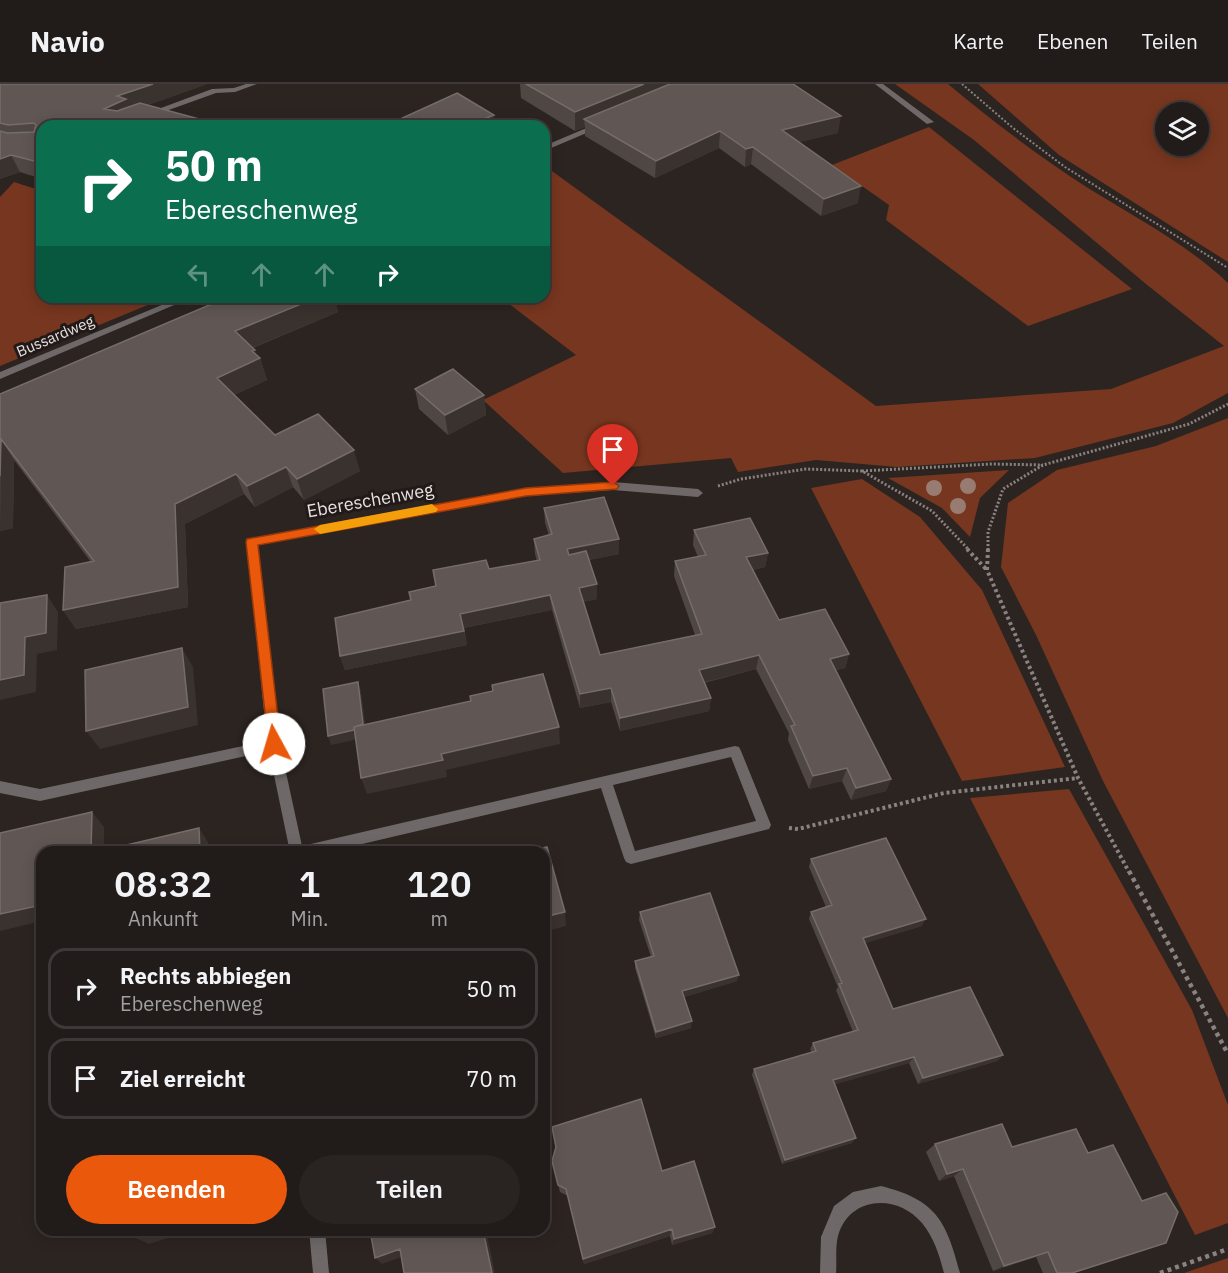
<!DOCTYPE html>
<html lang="de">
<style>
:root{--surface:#211b19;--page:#292422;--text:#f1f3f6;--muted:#a2a1a2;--line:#3e3938;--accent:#ea580c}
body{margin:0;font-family:"IBM Plex Sans",sans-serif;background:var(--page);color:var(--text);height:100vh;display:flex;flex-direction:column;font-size:22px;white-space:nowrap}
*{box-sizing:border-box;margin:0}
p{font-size:20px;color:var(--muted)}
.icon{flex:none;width:33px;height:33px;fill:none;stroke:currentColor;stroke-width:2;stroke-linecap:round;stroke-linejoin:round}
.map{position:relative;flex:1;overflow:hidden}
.details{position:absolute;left:36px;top:762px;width:514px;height:390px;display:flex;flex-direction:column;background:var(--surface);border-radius:18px;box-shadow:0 3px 15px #0003,0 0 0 2px var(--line)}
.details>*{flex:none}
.top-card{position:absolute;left:36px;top:36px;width:514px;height:183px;border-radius:18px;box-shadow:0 3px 15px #0003,0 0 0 2px var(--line);background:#0b6e4f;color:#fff;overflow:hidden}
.controls{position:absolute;left:1155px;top:18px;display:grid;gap:12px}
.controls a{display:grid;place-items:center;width:54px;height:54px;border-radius:50%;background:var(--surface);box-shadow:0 3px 15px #0003,0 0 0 2px var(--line);font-size:30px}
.pin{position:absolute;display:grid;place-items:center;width:51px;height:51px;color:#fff;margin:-62px -26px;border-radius:50% 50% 50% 0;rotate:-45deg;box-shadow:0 0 6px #0007}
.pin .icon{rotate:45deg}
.me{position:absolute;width:66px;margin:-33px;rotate:354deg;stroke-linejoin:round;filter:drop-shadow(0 0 4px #0008)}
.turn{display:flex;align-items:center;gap:21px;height:126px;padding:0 30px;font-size:27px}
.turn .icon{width:78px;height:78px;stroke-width:2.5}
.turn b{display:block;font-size:42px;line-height:51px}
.lanes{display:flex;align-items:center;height:57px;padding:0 30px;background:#0003;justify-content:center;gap:30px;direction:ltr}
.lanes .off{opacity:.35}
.eta{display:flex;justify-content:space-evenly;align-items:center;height:102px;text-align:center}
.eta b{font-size:36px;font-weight:600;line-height:42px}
.cta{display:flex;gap:12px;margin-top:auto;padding:12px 30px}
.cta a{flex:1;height:69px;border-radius:36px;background:var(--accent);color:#fff;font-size:24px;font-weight:600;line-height:69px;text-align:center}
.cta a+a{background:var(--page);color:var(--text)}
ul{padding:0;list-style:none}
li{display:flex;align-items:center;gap:18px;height:81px;margin:0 12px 9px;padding:0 18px;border:3px solid var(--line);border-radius:18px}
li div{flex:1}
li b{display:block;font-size:22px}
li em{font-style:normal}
header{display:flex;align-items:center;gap:36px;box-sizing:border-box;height:84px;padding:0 30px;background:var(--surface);border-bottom:2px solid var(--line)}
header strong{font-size:28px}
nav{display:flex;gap:33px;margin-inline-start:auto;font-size:21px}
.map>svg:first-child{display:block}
.green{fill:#77361f;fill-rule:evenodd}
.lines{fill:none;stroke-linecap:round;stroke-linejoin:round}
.path-far3{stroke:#898280;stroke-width:2;stroke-dasharray:2 2;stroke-linecap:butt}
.path-far2{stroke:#898280;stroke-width:3;stroke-dasharray:2 2;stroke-linecap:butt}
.path-far1{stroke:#898280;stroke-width:4;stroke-dasharray:3 3;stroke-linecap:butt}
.path{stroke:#898280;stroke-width:4.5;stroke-dasharray:4 4;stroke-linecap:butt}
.street{fill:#6e6968;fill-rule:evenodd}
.tree{fill:#987b71}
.wall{fill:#4f4744}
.shaded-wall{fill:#3a322f}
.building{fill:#605754;stroke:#756d6a;stroke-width:1.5}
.route{fill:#ea580c;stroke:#983908;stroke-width:1.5}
.slow{fill:#f59e0b}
.labels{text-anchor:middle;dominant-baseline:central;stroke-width:6;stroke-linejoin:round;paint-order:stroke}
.far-street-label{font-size:15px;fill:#e7e1df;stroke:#221a18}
.street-label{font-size:18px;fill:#e7e1df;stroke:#221a18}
</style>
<header>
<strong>Navio</strong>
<nav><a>Karte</a><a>Ebenen</a><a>Teilen</a></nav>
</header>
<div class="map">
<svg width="1228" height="1189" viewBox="0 0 1228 1189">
<rect width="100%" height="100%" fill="#2c2421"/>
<path class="green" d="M895 0H948C993 38 1039 72 1088 104 1136 134 1187 160 1228 199V309L1173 339 1035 374 897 383 816 376 738 388 731 374 563 389 483 316 576 271 500 213H544L545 82 876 322 1111 305 1224 262 1146 200 974 56Z
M978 0H1228V178L1059 71ZM1198 28V62H1166V28Z
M929 43 1132 205 1028 242 886 136 889 121 832 81Z
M14 98 42 107V213H167L0 282V113Z
M1228 334V934L1103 697 1036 551 1001 483 1008 419 1057 386 1156 362Z
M1009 386 980 414 970 453 942 424 888 394Z
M862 395 920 433 982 506 1065 683 962 697 811 404Z
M1069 705 1192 926 1228 1021V1139L1195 1151 970 714Z
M1228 1174V1189H1184Z"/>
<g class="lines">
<path class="path-far3" d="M962 0 1013 44 1065 83 1228 184"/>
<path class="path-far2" d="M862 387 992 380 1043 381
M718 402 741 395 806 385 862 387 932 427 969 466
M988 466V448L1003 405 1043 381 1189 340 1228 320"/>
<path class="path-far1" d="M967 465 987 486
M988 465 987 486 1078 694 1129 788
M789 744 798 745 944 709 1078 694"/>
<path class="path" d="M1129 787 1228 970
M1160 1189 1228 1165"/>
<path class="street" d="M246 0H257L235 8 216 9 152 32 145 30 212 5 234 4Z
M875 0H883L934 38 927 40Z
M596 40 603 42 544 67V62Z
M181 213H193L0 295V288Z
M613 398 698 405 703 409 698 413 613 406 526 412 258 461 280 661 302 762 735 662 739 663 741 667 771 741 769 745 631 780 626 778 624 774 601 704 328 768H290L269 667 40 717 0 709V697L40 705 267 657 247 458 248 455 526 404ZM731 673 756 737 635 767 613 701Z
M881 1102C936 1116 946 1136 960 1189H944C939 1170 934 1154 922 1139 897 1109 849 1112 838 1152 835 1163 837 1178 836 1189H820L821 1153 834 1122 853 1108Z
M309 1146H325L329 1189H313Z"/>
</g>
<g class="tree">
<circle cx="968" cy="402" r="8"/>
<circle cx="934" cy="404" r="8"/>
<circle cx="958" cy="422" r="8"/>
</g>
<path class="wall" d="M0 0H207L148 21 42 42V95L20 88 0 95Z
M520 0H793L838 49 799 58 858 119 821 132 751 80 745 83 719 64 655 94 585 52V43L575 47 521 14Z
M228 213H334L338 228 253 264 256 271 260 274 267 296 234 311 275 351 360 387 304 416 293 403 255 423 244 410 185 440 188 523 76 545 63 526 91 478 14 376 13 444 0 447V310Z
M415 305 484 311 486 331 448 351 419 325Z
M544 424 619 470 589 476 597 515 583 518 600 571 695 551 674 492 675 477 698 473 693 461 694 446 768 469 765 483 753 486 779 536 849 570 845 584 836 586 891 695 886 707 851 716 842 697 809 705 788 656 789 649 756 585 704 599 711 614 709 627 620 647 611 618 580 624 552 526 464 544 467 561 345 586 340 572 411 516 436 502 489 485 537 477 535 470 534 455 549 451 545 439Z
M811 775 922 842 865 859 893 925 1003 971 997 977 918 1000 909 979 835 1000 852 1059 782 1080 752 991 754 985 812 969 810 965 813 959 853 948 836 906 838 903 809 835 811 828 826 823 809 783Z
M640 828 737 897 684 913 691 944 656 954 635 884V877L651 873 639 836Z
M935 1060 1012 1063 1088 1069 1151 1164 1074 1189H1043L1036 1173 993 1187 954 1092 939 1097 926 1068Z
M554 1085 662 1087 715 1143 712 1149 672 1161 670 1152 584 1180 568 1112 560 1108Z"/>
<path class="shaded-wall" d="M153 0H207L131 27 132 32 104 25 117 12Z
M644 0H688L584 35 585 43 575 47V28Z
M494 31 495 42H466Z
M841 32 838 49 779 63 782 46Z
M720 47 719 64 655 94 656 77Z
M753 63 751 80 745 83 746 65Z
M11 71 20 88 0 95V75Z
M861 102 858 119 821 132 824 115Z
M318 213H334L338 228 242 268 235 247Z
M255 266 258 276 260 274 267 296 225 315 217 294Z
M484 311 486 331 448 351 445 331Z
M1 355 14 376 13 444 0 447Z
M354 366 360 387 304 416 297 395Z
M286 383 293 403 255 423 247 402Z
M236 390 244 410 185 440 188 523 76 545 63 526 175 420Z
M619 455V470L568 480 567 465Z
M768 469 765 483 744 488 746 473Z
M597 500V515L580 519 579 504Z
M47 511 58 528 57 566 37 570 36 608 0 616V596L25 553Z
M550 511 552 526 463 544 460 530Z
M464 547 467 561 345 586 340 572Z
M182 564 193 583 198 641 100 665 86 647Z
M849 570 845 584 826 589 830 575Z
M759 571 756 585 697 600 699 586Z
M358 598 361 607 367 653 331 661 328 652Z
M611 604V618L580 624V610Z
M711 614 709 627 620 647V634Z
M559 643 560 660 446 686 447 693 367 710 361 694 441 670Z
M847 684 842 697 809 705 813 692Z
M891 695 886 707 851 716 856 704Z
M92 728 104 743V768H91Z
M199 744 208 758 209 768H200Z
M42 821V837L0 847V830Z
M565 828 566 842 544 848V833Z
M926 835 922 842 859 861 863 854Z
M739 891 737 897 681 914 682 907Z
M692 937 691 944 656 954V948Z
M1003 971 997 977 918 1000 923 994Z
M914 973 909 979 830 1002 833 996Z
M856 1054 852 1059 782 1080 785 1076Z
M963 1085 954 1092 939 1097 947 1090Z
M715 1143 712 1149 672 1161 674 1155Z
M672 1145 670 1152 584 1180 583 1175Z
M157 1146H194L149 1160 133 1153Z
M483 1146H486L495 1189H492Z
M400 1165 407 1171 382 1180 375 1174Z
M1048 1168 1036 1173 993 1187 1004 1182Z"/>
<path class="building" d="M0 0H153L117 12 126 15 104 25 117 27 140 19 225 42H42V79L11 71 0 75V47L7 49 34 48 36 41 34 39 8 41 0 39Z
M526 0H644L575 28Z
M670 0H793L841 32 782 46 861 102 824 115 753 63 746 65 720 47 656 77 584 35Z
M457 9 494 31 466 42H385Z
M370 38 379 42H362Z
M228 213H318L235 247 255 266 252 267 260 274 217 294 275 351 318 330 354 366 297 395 286 383 247 402 236 390 175 420 178 503 63 526 65 483 94 477 1 355 0 392V310Z
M453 285 484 311 445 331 415 305Z
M604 413 619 455 567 465 569 471 586 467 597 500 579 504 600 571 702 550 675 477 706 471 694 446 750 434 768 469 746 473 779 536 825 525 849 570 830 575 891 695 856 704 847 684 813 692 791 642 795 641 759 571 699 586 711 614 620 634 611 604 580 610 550 511 460 530 464 547 340 572 335 534 411 516 409 508 436 502 433 486 486 476 489 485 540 476 534 455 552 450 544 424Z
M47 511 46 549 25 553 24 591 0 596V519Z
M182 564 188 623 86 647 85 586Z
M543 590 559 643 441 670 443 676 361 694 354 643 471 617 470 612 493 607 492 601Z
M358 598 363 640 354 643V646L328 652 323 605Z
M92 728 91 768H42V821L0 830V749Z
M199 744 200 768H97Z
M886 754 926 835 863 854 893 925 970 903 1003 971 923 994 914 973 833 996 856 1054 785 1076 754 985 816 967 813 959 858 946 839 900 842 899 811 828 832 821 811 775Z
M547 763 565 828 544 833V768H526Z
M710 809 739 891 682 907 692 937 656 948 635 877 654 872 640 828Z
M641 1015 662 1087 694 1077 715 1143 674 1155 672 1145 583 1175 566 1105 558 1101 552 1077 556 1063 552 1043Z
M1002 1040 1012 1063 1076 1045 1088 1069 1113 1061 1142 1117 1166 1109 1178 1128 1166 1159 1072 1189H1057L1048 1168 1004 1182 963 1085 947 1090 935 1060Z
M132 1146H157L133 1153Z
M370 1146H483L492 1189H404L400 1165 375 1174Z"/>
<path class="route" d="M613 398 619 402 617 405 526 412 258 461 281 660 279 665H269L246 458 247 455 526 404Z"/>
<path class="slow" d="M432 420 438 425 436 428 320 450 314 445 320 441Z"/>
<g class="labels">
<g class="far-street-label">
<text transform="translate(55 252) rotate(-23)">Bussardweg</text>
</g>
<g class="street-label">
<text transform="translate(370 416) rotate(-10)">Ebereschenweg</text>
</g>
</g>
</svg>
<div class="controls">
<a><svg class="icon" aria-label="layers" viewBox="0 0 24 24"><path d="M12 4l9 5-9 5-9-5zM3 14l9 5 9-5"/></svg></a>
</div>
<div class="pin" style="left:613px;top:402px;background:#d93025"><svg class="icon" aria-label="arrive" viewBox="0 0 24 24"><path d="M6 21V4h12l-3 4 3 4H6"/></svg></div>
<svg class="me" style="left:274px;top:660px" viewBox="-20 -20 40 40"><circle r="19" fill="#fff"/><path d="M0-13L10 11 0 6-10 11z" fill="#ea580c"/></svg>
<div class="top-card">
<div class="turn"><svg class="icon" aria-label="right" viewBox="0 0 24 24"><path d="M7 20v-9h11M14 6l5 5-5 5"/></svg><div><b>50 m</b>Ebereschenweg</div></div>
<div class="lanes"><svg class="icon off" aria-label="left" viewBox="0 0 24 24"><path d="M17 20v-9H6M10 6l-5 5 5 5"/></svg><svg class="icon off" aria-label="ahead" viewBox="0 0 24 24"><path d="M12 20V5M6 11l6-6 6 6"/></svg><svg class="icon off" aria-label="ahead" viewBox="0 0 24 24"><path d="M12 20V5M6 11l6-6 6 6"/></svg><svg class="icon" aria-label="right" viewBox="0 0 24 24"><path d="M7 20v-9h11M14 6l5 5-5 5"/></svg></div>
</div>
<section class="details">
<div class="eta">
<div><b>08:32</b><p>Ankunft</p></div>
<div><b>1</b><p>Min.</p></div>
<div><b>120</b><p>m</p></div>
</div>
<ul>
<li><svg class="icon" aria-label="right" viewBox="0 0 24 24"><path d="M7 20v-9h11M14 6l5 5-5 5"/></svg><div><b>Rechts abbiegen</b><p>Ebereschenweg</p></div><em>50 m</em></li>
<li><svg class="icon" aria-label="arrive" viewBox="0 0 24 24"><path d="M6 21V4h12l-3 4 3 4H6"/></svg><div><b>Ziel erreicht</b></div><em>70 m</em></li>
</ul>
<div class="cta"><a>Beenden</a><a>Teilen</a></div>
</section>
</div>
